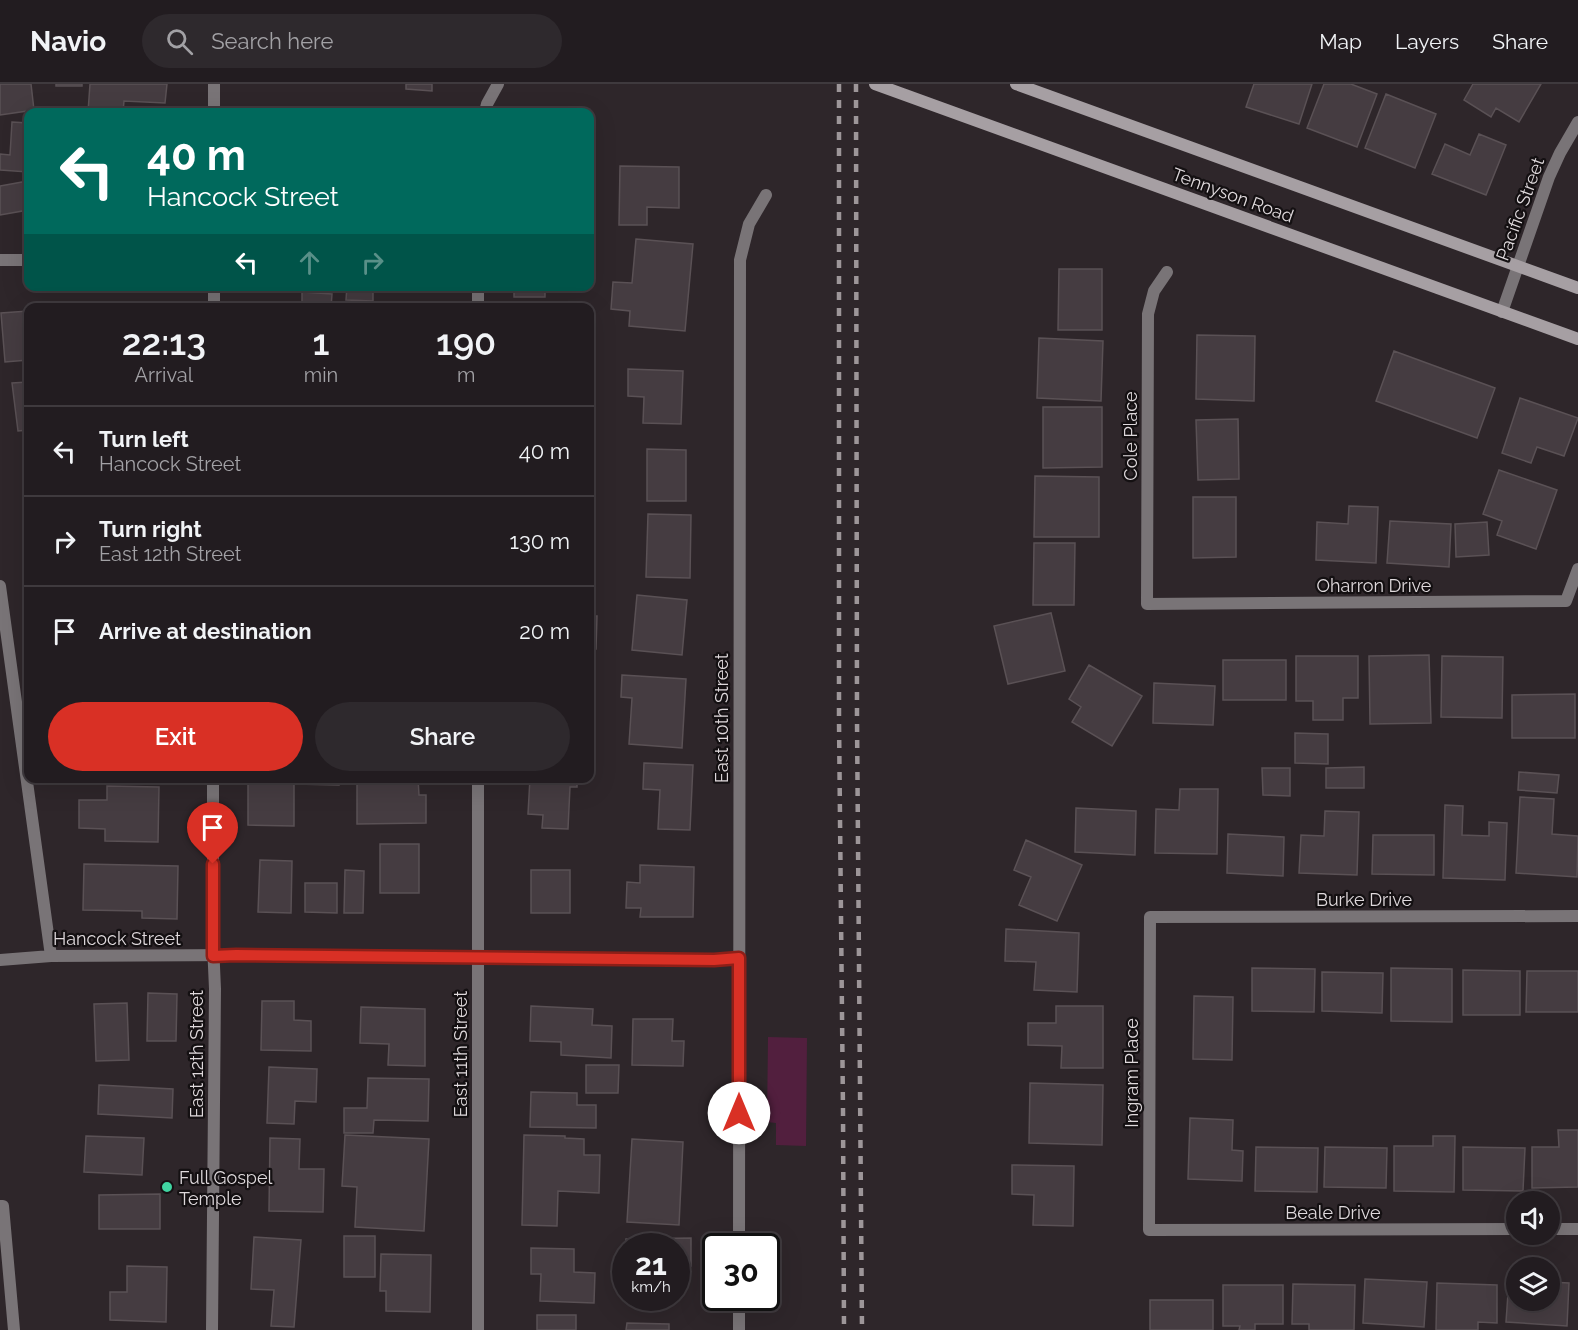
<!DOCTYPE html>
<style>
:root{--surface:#221c20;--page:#2e292d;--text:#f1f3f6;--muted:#a2a1a5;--line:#3f3a3e;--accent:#d93025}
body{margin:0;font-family:Raleway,sans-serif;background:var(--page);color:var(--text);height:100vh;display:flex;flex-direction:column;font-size:22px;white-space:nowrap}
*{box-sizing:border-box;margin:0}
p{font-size:20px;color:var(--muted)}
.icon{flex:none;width:33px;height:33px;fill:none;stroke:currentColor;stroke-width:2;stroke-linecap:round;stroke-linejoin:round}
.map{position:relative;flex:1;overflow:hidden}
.panel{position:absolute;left:24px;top:219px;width:570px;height:480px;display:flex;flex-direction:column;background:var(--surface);border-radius:12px;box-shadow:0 6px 24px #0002,0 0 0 2px var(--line)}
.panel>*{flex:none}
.guide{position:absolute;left:24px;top:24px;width:570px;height:183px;border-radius:12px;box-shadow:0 6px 24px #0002,0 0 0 2px var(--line);background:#00695c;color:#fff;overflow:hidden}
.fabs{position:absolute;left:1506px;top:1107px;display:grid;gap:12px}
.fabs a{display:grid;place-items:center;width:54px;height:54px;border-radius:50%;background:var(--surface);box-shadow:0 6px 24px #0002,0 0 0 2px var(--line);font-size:30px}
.speed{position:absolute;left:612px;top:1149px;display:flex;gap:12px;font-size:30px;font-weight:700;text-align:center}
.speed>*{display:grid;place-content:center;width:78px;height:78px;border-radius:50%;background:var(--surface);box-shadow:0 6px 24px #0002,0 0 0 2px var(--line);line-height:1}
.speed small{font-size:15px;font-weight:400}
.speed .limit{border:3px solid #111;border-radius:9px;background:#fff;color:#111}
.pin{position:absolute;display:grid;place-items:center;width:51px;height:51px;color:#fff;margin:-62px -26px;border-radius:50% 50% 50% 0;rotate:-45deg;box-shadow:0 0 6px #0007}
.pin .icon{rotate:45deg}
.me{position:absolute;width:66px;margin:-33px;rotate:0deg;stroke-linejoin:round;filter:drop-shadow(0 0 4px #0008)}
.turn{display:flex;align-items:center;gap:21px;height:126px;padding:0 24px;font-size:27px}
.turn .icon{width:78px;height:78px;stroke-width:2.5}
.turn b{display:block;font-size:42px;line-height:51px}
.lanes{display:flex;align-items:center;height:57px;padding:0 24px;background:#0003;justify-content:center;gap:30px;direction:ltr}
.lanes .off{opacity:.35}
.eta{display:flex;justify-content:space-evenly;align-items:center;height:102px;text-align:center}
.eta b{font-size:36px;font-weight:600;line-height:42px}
.primary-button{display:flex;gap:12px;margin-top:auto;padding:12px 24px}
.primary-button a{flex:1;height:69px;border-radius:36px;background:var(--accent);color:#fff;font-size:24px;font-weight:600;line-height:69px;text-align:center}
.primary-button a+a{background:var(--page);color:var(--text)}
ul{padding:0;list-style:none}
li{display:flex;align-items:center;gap:18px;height:90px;padding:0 24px;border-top:2px solid var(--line)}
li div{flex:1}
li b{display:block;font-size:22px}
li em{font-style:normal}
header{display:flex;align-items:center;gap:36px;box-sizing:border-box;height:84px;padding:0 30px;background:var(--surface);border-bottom:2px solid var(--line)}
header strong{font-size:28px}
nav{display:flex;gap:33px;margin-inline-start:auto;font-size:21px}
.search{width:420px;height:54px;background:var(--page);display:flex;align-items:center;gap:15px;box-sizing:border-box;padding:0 21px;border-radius:33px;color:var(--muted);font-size:22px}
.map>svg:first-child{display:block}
.green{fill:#521f3e}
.building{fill:#453c41;stroke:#5a5155;stroke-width:1.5}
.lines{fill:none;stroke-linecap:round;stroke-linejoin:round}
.lane{stroke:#797477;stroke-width:12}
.street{stroke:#797477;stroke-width:12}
.secondary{stroke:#a69fa3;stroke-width:12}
.rail{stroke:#9d9699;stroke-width:4.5;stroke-dasharray:8 8;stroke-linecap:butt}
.route-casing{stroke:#8d1f18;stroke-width:15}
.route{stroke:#d93025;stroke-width:10}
.poi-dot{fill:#40d4a1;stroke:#141012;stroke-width:2}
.labels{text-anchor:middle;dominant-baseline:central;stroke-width:4.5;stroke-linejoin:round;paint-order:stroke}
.street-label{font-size:18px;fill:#dfd9dc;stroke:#141012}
.poi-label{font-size:18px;fill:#dfd9dc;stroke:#141012;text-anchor:start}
</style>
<header>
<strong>Navio</strong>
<div class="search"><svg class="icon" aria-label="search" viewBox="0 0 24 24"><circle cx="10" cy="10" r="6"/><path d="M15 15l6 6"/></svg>Search here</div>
<nav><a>Map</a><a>Layers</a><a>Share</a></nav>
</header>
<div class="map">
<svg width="1578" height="1246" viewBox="0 0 1578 1246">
<rect width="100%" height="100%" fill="#2e262a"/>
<path class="green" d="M768 953 807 954 806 1062 776 1061V1039L767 1038Z"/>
<path class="building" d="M0 0H31L34 26 0 31Z
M56 0H82V2H56Z
M90 0H167L165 19 124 17 123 28H88Z
M406 0H432V7L406 5Z
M1254 0H1312L1299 40 1246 23Z
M1324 0H1351L1377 10 1357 63 1307 44Z
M1473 0H1541L1519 38 1496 24 1491 33 1464 16Z
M1386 10 1436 30 1415 84 1365 64Z
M12 38 28 39V88L0 86V70L10 71Z
M1479 50 1506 61 1486 111 1432 90 1445 60 1470 71Z
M620 82 679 83V124L647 123V141H619Z
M28 97V126L0 131V102Z
M590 153H591L592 184H590Z
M636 155 693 160 685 247 629 242 630 227 611 225 613 198 632 199Z
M1059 185H1102V246H1058Z
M347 202H373V217L346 216Z
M514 202H545V213H514Z
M302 208 332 210 331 224H302Z
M28 227V276L5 278 1 229Z
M1197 251 1255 252 1254 317 1196 315Z
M1039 254 1103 257 1101 317 1037 314Z
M1394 267 1495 304 1477 354 1376 317Z
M628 285 683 287 681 340 643 339 644 313 628 312Z
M28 298V346L18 347 12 299Z
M1520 314 1578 334 1564 372 1537 363 1531 379 1502 369Z
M1043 323H1102V383L1043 384Z
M1238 335 1239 395 1198 396 1196 336Z
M647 365 686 366V417H647Z
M1499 386 1557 406 1536 465 1497 451 1502 437 1483 430Z
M1035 392 1099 393V453H1034Z
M1193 413H1236V473L1193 474Z
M1349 422 1378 423 1376 479 1316 476 1317 438 1348 440Z
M648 430 691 431 690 494 646 493Z
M1390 437 1451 440 1449 483 1387 479Z
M1487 438 1489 471 1456 473 1455 440Z
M1034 459H1075L1074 521H1033Z
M637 511 687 516 682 571 632 566Z
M1051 529 1065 587 1008 600 994 542Z
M590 532H597L596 565H590Z
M1429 571 1431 639 1370 640 1369 572Z
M1296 572H1358V614H1343V636H1313V617H1296Z
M1442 572 1503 573 1502 634 1441 633Z
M1223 576H1286V616H1223Z
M1089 581 1142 612 1112 662 1072 638 1081 623 1069 615Z
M622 591 686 595 682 664 629 660 632 614 621 613Z
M590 593H595V622L590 621Z
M1154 599 1215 602 1213 641 1153 639Z
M1575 610V654H1512V611Z
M1295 649 1328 650V680L1295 679Z
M644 679 693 681 690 746 658 745 660 706 643 705Z
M1364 683V704H1326V684Z
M1262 684H1290V712L1263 711Z
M1519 688 1559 691 1557 709 1518 706Z
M248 694H339V701L294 700V742L248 741Z
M367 694H418L419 711H426V739L357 740V698H367Z
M530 694H577V703H570L568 745 542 744 543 731 528 730Z
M107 702 159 703 158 758 105 757V745L79 744V716H107Z
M1180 705H1218L1217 770 1155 769 1156 725 1179 726Z
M1520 713 1554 715 1552 750 1578 752 1577 793 1516 789Z
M1445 721 1463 722 1462 751 1489 752V738L1507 739 1505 796 1443 794Z
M1076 724 1136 727 1135 771 1075 768Z
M1325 727 1359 728 1357 791 1299 789 1301 751 1324 752Z
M1228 750 1284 753 1283 792 1227 789Z
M1373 751H1434V791L1372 790Z
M1026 756 1082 781 1057 837 1019 821 1031 793 1014 786Z
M380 760H419V809H380Z
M260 776 292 777 291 829 258 828Z
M84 780 178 782 177 835 142 834V827L83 826Z
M640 781 694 783 693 833H640L641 824H626L627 798 640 799Z
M345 786 364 787 363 829H344Z
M531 786H570V829H531Z
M305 799H337V829L305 828Z
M1006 845 1079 849 1077 908 1034 906 1036 878 1005 877Z
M1252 884 1315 885 1314 928 1252 927Z
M1391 884 1452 885V938L1391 937Z
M1463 886 1520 887V931H1463Z
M1527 887H1578V928H1526Z
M1322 888 1383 889 1382 929 1322 927Z
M148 909 177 910 176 957H147Z
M1194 912 1233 913 1232 976 1193 975Z
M262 917H294V936L311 937V967L261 966Z
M127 919 129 976 96 977 94 920Z
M531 922 593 925 592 941 612 942 611 974 561 971V958L530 957Z
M1056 922H1103V984H1061L1062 962 1028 961V939H1056Z
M361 923 425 925V982L388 981 389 960 360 959Z
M633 935H673L672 957H684L683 982 632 981Z
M586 981H619L618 1009H586Z
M269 983 317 985 316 1018 295 1017 294 1040 267 1039Z
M368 994 429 995 428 1037 374 1036 373 1049H344V1024H367Z
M1030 999 1103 1001 1102 1061 1029 1059Z
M99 1001 173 1005 172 1034 98 1030Z
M531 1008 577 1009V1021H596V1044L530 1043Z
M1190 1034 1233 1036 1232 1066 1243 1067 1242 1097 1188 1095Z
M1558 1046H1578V1103L1532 1104V1063H1559Z
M345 1051 429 1055 424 1147 355 1143 357 1103 342 1102Z
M524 1051 565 1052V1054L584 1055V1071H600L599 1109 558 1107 557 1142 522 1141Z
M86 1052 144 1054 142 1091 84 1088Z
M1433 1052H1455L1454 1108 1394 1107V1062H1433Z
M270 1054 300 1055 299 1085H324L323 1128 269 1127Z
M632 1055 683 1058 679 1141 627 1138Z
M1256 1063 1318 1064 1317 1108 1255 1107Z
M1325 1063 1387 1064 1386 1104 1324 1103Z
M1463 1063 1525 1064 1523 1107 1463 1106Z
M1012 1081 1074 1082 1073 1142 1033 1141 1034 1111 1012 1110Z
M160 1110V1145H99V1111Z
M344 1152H375V1193H344Z
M254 1153 301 1156 294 1243 271 1242 274 1206 251 1205Z
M691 1154V1182H676V1162H626V1155Z
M531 1164 574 1165V1188L595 1189 594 1219 540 1217 541 1190H531Z
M381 1170 431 1171 430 1228 386 1227V1207H380Z
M127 1182 167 1183 166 1238 110 1236V1208H127Z
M1365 1195 1427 1198 1424 1243 1363 1239Z
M1509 1195H1516V1216H1550V1198L1569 1199 1567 1242 1506 1238Z
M1437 1199 1497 1201V1239L1478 1238V1246H1436Z
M1293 1200 1355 1201 1354 1246H1309V1240H1292Z
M1223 1201H1283V1240H1255V1246H1239L1240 1242H1223Z
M1150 1216H1213V1246H1150Z
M537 1231H576V1246H537Z
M627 1239 669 1240V1246H626Z"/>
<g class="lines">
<path class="lane" d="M0 1122H3L14 1246"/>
<path class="street" d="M214 28V0
M485 28 487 20 498 0
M0 176H28
M1167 188 1154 207 1148 230 1147 520 1566 517 1578 485
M214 224V202
M478 224V202
M1502 228 1549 93 1560 69 1578 38
M0 502 51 872
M0 876 51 872 236 871 714 876 739 874
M1516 1145 1149 1146 1150 833 1578 832
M1550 1145H1578
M739 1162 740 176 749 140 766 111
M212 1246 215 905 213 860V694
M478 1246V694
M739 1246V1214"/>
<path class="secondary" d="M875 0 1578 255
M1016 0 1578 204"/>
<path class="rail" d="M839 0V636L843 1027 844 1246
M856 0 857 636 862 1246"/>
</g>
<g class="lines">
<g class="route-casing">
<path id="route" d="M213 780V872L236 871 714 876 739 874V1029"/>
</g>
<use href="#route" class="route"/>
</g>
<circle class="poi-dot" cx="167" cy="1103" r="6"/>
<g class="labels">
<g class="street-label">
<text transform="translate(1233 111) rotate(20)">Tennyson Road</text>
<text transform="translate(1520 125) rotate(-70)">Pacific Street</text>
<text transform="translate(1130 352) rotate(-90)">Cole Place</text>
<text x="1374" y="501">Oharron Drive</text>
<text transform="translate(721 634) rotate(-90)">East 10th Street</text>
<text x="1364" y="815">Burke Drive</text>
<text x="117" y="854">Hancock Street</text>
<text transform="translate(196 970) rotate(-90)">East 12th Street</text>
<text transform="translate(460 970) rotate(-90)">East 11th Street</text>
<text transform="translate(1131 989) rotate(-90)">Ingram Place</text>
<text x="1333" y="1128">Beale Drive</text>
</g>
<g class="poi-label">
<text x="179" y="1093">Full Gospel<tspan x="179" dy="21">Temple</tspan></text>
</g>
</g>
</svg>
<div class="fabs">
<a><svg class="icon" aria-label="sound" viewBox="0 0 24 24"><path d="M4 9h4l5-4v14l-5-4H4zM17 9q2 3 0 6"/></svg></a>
<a><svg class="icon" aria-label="layers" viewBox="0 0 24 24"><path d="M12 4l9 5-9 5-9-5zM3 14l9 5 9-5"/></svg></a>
</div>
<div class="speed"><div>21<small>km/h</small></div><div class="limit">30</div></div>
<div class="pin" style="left:213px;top:780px;background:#d93025"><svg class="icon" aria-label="arrive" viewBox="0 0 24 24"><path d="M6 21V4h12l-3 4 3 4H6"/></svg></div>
<svg class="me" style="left:739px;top:1029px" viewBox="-20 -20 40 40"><circle r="19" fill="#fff"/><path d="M0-13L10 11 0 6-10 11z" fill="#d93025"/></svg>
<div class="guide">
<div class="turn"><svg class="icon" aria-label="left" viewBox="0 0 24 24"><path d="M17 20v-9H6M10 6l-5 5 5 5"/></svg><div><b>40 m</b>Hancock Street</div></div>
<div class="lanes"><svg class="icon" aria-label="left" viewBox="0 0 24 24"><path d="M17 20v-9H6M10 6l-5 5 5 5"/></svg><svg class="icon off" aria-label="ahead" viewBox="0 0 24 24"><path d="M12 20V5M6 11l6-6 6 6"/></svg><svg class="icon off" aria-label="right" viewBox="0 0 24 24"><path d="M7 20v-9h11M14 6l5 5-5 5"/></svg></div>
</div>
<section class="panel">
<div class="eta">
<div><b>22:13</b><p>Arrival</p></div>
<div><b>1</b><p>min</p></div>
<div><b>190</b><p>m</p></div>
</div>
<ul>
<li><svg class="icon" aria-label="left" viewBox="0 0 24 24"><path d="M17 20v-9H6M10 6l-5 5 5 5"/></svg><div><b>Turn left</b><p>Hancock Street</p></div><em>40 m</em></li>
<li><svg class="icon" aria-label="right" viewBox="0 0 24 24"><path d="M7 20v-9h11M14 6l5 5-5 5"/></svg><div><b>Turn right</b><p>East 12th Street</p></div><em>130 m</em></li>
<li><svg class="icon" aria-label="arrive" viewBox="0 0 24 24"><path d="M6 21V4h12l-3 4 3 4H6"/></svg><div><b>Arrive at destination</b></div><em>20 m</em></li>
</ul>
<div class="primary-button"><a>Exit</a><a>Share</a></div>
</section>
</div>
